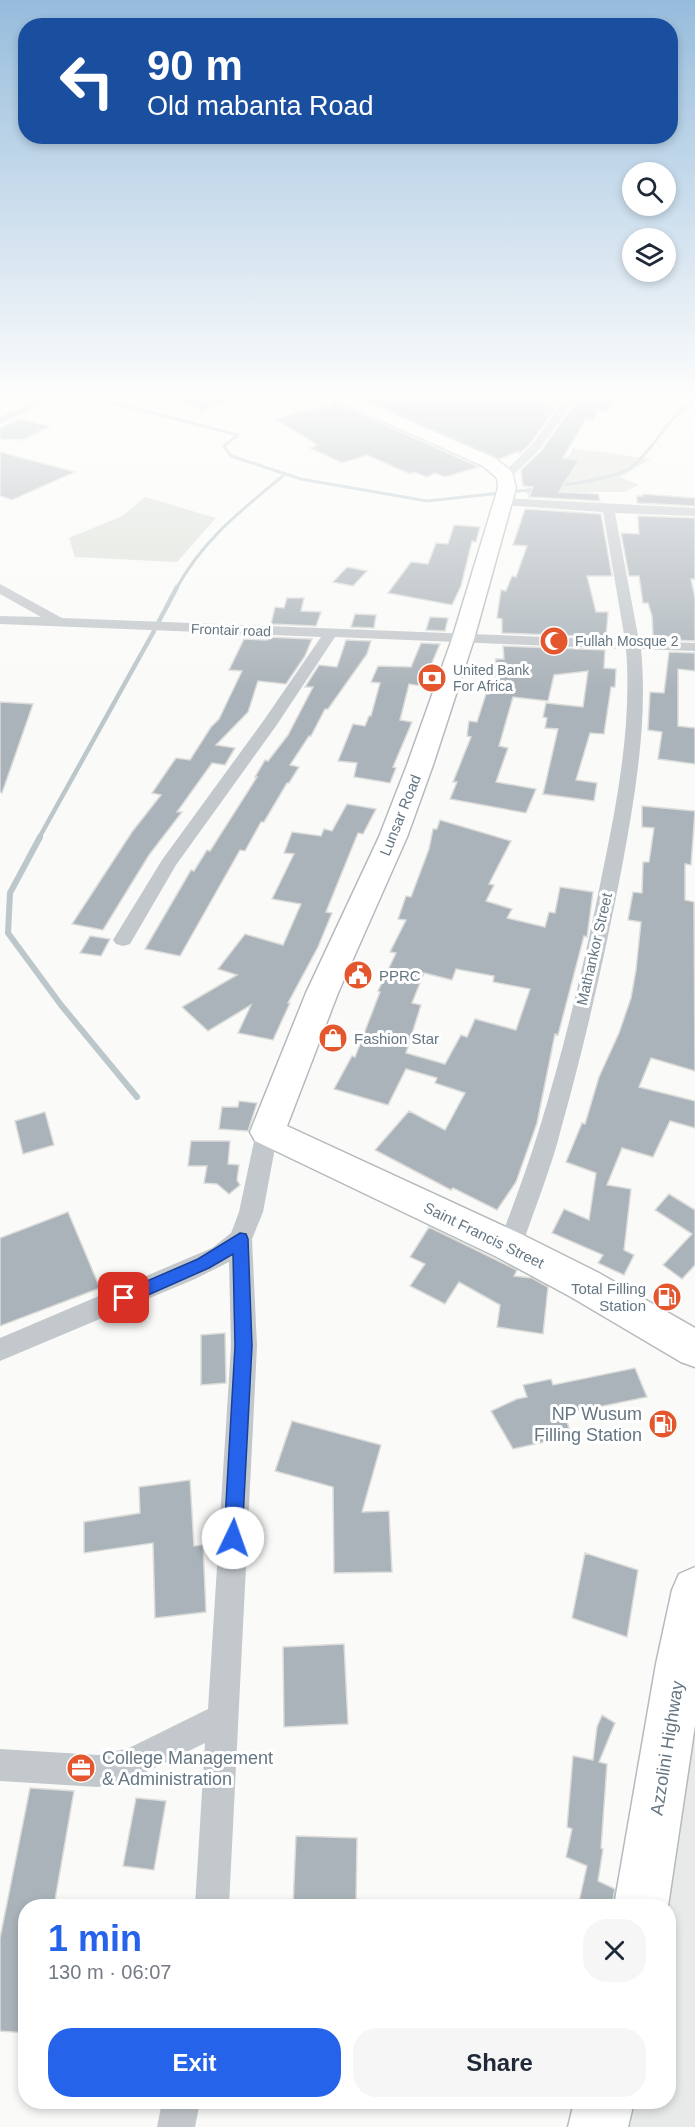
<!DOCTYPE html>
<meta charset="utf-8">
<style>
:root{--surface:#fff;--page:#f6f6f7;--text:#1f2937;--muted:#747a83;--accent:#2563eb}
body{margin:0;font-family:Helvetica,sans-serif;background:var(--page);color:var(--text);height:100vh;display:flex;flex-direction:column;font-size:22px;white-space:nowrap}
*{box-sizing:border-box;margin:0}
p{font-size:20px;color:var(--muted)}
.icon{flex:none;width:33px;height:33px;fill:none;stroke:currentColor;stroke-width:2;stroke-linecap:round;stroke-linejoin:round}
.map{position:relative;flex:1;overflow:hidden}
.sheet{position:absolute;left:18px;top:1899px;width:658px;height:210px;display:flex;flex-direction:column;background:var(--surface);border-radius:24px;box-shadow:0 3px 9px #0003}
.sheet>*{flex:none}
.top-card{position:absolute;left:18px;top:18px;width:660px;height:126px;border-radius:24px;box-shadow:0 3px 9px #0003;background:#1a4fa0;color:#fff;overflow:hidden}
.fabs{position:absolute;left:622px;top:162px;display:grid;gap:12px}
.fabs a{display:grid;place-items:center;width:54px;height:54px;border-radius:50%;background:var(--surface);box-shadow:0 3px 9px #0003;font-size:30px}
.pin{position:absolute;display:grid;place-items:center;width:51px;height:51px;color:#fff;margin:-26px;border-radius:12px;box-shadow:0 3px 9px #0006}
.me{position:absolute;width:66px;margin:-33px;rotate:3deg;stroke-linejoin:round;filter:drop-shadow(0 0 4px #0008)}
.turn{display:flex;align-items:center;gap:21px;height:126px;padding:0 30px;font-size:27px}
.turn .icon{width:78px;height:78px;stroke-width:2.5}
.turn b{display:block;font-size:42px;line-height:51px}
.round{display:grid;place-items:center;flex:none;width:63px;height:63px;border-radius:24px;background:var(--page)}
.head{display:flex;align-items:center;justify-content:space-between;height:102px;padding:0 30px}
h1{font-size:36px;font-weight:600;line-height:45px;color:var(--accent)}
.primary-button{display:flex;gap:12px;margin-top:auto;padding:12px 30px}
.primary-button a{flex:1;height:69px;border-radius:24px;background:var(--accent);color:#fff;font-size:24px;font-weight:600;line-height:69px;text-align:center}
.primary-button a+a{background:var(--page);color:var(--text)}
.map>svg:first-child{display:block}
.built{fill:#e8e9e9}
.green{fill:#dadfd7}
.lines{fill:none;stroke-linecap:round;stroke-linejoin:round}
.stream-far2{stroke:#bbc7cb;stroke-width:3}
.stream-far1{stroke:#bbc7cb;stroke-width:4.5}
.stream{stroke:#bbc7cb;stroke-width:6}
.building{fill:#aab3b9;stroke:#dcdcda;stroke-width:1.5;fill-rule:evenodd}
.primary-casing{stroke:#b5babe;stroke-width:3}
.minor{fill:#c3c8cc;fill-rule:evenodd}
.primary{fill:#fff;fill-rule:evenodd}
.route{fill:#2563eb;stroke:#184099;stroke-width:1.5}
.labels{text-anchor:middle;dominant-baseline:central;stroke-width:6;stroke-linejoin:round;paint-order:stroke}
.far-street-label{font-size:14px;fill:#657683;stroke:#fff}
.far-poi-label{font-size:14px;fill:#657683;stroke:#fff;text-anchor:start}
.street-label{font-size:15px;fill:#657683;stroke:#fff}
.poi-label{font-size:15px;fill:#657683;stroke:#fff;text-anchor:start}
.near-poi-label{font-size:18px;fill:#657683;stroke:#fff;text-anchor:end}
.near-street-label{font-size:18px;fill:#657683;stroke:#fff}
</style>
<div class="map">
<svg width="695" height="2127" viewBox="0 0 695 2127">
<rect width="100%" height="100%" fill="#fafaf8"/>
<path class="built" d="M695 1666V2127H588L594 2102H669V1906H639Z"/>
<path class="green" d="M572 448 651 459 620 477 639 485 624 492H577L576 500 529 496 523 489H548L564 466 565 458 571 454Z
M145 497 216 518 177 562 75 557 69 538 122 516Z"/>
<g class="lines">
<path class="stream-far2" d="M87 396 238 435 224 446 231 456 301 479 427 501 538 489
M557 486C576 483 620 478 634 465 657 445 668 416 695 400
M176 589C204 538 242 510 285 474"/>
<path class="stream-far1" d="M158 623 177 587
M39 838 154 631"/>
<path class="stream" d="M40 837 10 893 8 933 61 1005 137 1097"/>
</g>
<path class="building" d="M170 396H240L201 411Z
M357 396H530L556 408 529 445 519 454V451L500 459Z
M580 396H620L607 412 598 410 593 420 586 419 563 458 579 460 559 492 598 494 600 501 529 497 533 487 523 486 521 470 541 451Z
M331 399 333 401 479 467 445 477 435 473 427 477 414 472 410 474 367 455 342 463 310 448 318 445 275 419 332 404Z
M19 419 50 426 23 440 0 439V428Z
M0 452 75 472 12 500 0 496Z
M643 494 695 498V506L637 503V496H643Z
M525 509 601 514 612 576H587L596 612H608L606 637 502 633V619L497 618 501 590 506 591 512 576 516 577 527 546 513 545Z
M638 516 695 518V579H691L695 598V641L671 640 672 637 653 636 652 616 648 603H643L639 576H629L621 533 639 534Z
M454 525 480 527 476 542 472 541 461 586 452 605 388 593 411 562 428 564 436 543 448 544Z
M347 567 367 571 353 586 333 582Z
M287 598H304L301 611 321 612 316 626 271 624 275 607 284 608Z
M355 614 376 615 374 628 351 627Z
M430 617 448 618 445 631 426 630Z
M267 637 312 639 305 656 286 684 258 681 248 712 216 745 235 748 225 765 212 763 177 812H182L149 855 103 930 72 924 132 832 161 795 152 793 169 768 176 758 190 760 211 727 219 719 242 671 229 670 244 639 267 640Z
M346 640 371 641 367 654 328 709H325L311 736H309L290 765 299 767 289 783H287L264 822H261L245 851 240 850 180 956 145 949 191 870 194 871 207 850 210 851 257 777H255L265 760 268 761 288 735 313 687H305L319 665 337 667Z
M421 643 440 644 422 686 409 684 400 720 412 722 393 767 396 768 390 783 354 777 357 763 338 761 353 724 365 726 369 716H371L380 683 371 682 378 666 411 667Z
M503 646 605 650 604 668 616 669 615 687H611L604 734 590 733 576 780 597 783 594 801 543 794 558 729 545 728 547 718 543 717 546 703 583 707 588 671 554 675 548 701 513 697 499 746 508 748 496 782 536 789 526 813 450 799 457 782H453L471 737 467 736 469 721 477 722 486 694H489L496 659H504Z
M669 652 695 653V671L678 669V726L695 728V764L658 759 662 732 648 730 650 692 664 693Z
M0 702 33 704 2 793 0 792Z
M347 804 376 809 363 834 358 833 326 912 332 913 318 947 288 1003H290L273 1040 238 1033 251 1005 208 1031 182 1007 237 975 218 969 245 934 283 945 301 904 272 899 294 854 284 853 292 832 321 836 324 829 332 831Z
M642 806 695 811 691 865 685 864V900L694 902 695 1071 651 1058 639 1087 695 1101V1128L670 1121 653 1157 622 1148 607 1185 631 1189 624 1250 634 1255 624 1275 598 1263 603 1255 552 1233 564 1209 589 1220 596 1173 566 1162 582 1123 585 1124 599 1077 619 1033 631 998 636 970 641 922 628 920 633 892 642 893 643 862H649L654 828 642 827Z
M440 820 511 841 489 884 494 885 486 901 512 909 507 918 545 927 549 912 555 913 560 887 593 892 587 937 584 936 558 1035 555 1034 537 1123 516 1182 497 1210 453 1188 451 1190 375 1150 409 1111 445 1130 465 1093 435 1083 437 1078 406 1069 388 1105 334 1089 352 1056 355 1057 380 992 378 991 396 953 390 952 406 920 398 919 406 896 411 897 429 849 433 829H437ZM456 969 494 976 493 982 530 989 516 1030 475 1019 467 1037 461 1035 445 1064 406 1053 421 1005 412 1003 424 973 452 980Z
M90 936 110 939 101 956 80 953Z
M239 1101 257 1103 248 1131 219 1129 222 1107H238Z
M45 1112 54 1145 23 1154 15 1121Z
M191 1141H230L228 1164 239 1165 237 1180 240 1185 229 1194 217 1184 204 1183 207 1166H188Z
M669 1194 695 1210V1265L682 1279 663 1265 692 1234 655 1210Z
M68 1212 100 1288 0 1326V1238Z
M429 1227 517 1270 514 1276 532 1278 548 1287 543 1334 497 1327 500 1305 459 1282 445 1304 410 1286 425 1264 410 1257Z
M225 1333 226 1383 201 1385V1335Z
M635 1368 647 1397 564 1414 572 1436 513 1449 491 1411 517 1399 527 1397 523 1385 551 1379 553 1385Z
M292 1421 381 1445 362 1512 389 1511 392 1572 334 1573 333 1487 275 1471Z
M190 1480 194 1546 203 1545 206 1612 155 1618 153 1543 84 1553V1522L140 1513 139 1487Z
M585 1553 638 1570 627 1637 572 1618Z
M344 1644 348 1724 284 1727 283 1647Z
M602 1715 615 1723 599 1762 607 1764 601 1848 603 1849 598 1881 615 1889 612 1906H578L587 1866 566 1857 572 1829 567 1827 573 1756 593 1760 597 1727Z
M30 1788 74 1791 54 1906H26V2033L0 2031V1938Z
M136 1798 166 1801 154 1870 123 1866Z
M296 1836 357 1838 356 1906H293Z"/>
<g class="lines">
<g class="primary-casing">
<path id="primary" d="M332 396H352L495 458 512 472 516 488 474 639 433 765 407 837 338 993 287 1126 523 1235 599 1273 695 1328V1367L681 1362 571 1297 497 1257 255 1141 250 1132 306 993 379 837 407 765 452 639 498 488 497 478 483 466 334 399Z
M695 1567V1725L668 1906H614L656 1664 672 1590 679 1574Z
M574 2102H634L628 2127H568Z"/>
</g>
<path class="minor" d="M45 396H58L0 424V417Z
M532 396H546L563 402 568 396H578L539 450 510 478H502V474L531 446 559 407Z
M505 498 695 508V516L615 513 639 641 695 643V651L641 649C648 721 635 796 622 867 605 955 585 1043 561 1129 551 1169 535 1207 522 1246L518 1253 510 1256 502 1253 498 1246C512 1208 527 1169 539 1130 565 1045 586 957 603 870 618 798 632 722 626 649L335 637 276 726 176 865 130 944 123 946 116 944 113 940 162 860 264 720 321 637 0 624V616L41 617 0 594V584L62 618 625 640 603 512 501 505 499 502Z
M267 1123 275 1126 278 1132 263 1212 252 1239 257 1346 229 1906H195L205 1743 132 1779 98 1787 0 1781V1749L98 1755 129 1748 208 1709 231 1346 229 1262 195 1279 0 1361V1338L212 1248 231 1233 239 1212 256 1132 259 1126Z
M162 2102H200L195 2127H157Z"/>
<use href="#primary" class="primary"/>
</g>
<linearGradient id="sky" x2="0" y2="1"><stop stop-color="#96bcdc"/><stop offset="0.57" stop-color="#fdfdfc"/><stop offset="1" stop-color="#fdfdfc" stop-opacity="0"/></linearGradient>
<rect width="695" height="693" fill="url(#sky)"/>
<path class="route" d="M240 1233 246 1234 248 1239 252 1346 242 1538 239 1544 233 1547 226 1544 224 1538 235 1346 233 1254 209 1268 130 1303 124 1305 119 1303 116 1298 119 1293 198 1259Z"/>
<defs>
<g id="mosque-disc" transform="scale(1.5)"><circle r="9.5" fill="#e4572e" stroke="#fff"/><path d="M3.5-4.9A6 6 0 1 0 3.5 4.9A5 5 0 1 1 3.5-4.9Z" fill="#fff"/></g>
<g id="bank-disc" transform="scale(1.5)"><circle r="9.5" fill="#e4572e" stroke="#fff"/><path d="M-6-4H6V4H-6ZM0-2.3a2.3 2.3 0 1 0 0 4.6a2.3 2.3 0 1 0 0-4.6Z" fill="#fff"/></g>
<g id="civic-disc" transform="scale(1.5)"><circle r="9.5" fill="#e4572e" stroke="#fff"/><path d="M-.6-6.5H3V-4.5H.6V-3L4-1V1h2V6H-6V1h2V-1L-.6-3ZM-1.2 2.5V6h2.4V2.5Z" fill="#fff"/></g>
<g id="shop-disc" transform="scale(1.5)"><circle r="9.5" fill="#e4572e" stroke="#fff"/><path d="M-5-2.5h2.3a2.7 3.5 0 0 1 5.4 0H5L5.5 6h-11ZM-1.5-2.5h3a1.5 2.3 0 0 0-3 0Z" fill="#fff"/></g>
<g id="fuel-disc" transform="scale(1.5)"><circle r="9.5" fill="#e4572e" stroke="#fff"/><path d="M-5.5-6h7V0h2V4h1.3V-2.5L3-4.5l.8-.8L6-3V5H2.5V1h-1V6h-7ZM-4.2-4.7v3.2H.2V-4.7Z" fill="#fff"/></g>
<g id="office-disc" transform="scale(1.5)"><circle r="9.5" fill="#e4572e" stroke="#fff"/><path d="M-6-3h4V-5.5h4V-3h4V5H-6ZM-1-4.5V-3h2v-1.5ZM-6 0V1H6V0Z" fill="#fff"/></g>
</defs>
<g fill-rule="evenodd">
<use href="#mosque-disc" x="554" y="641"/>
<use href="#bank-disc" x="432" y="678"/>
<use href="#civic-disc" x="358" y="975"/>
<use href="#shop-disc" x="333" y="1038"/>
<use href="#fuel-disc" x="667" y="1297"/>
<use href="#fuel-disc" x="663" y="1424"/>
<use href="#office-disc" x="81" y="1768"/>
</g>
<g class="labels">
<g class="far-street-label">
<text transform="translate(231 630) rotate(2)">Frontair road</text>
</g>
<g class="far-poi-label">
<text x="575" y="641">Fullah Mosque 2</text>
<text x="453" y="670">United Bank<tspan x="453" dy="16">For Africa</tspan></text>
</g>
<g class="street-label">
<text transform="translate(400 815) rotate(-68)">Lunsar Road</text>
<text transform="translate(594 949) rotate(-77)">Mathankor Street</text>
<text transform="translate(484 1235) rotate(26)">Saint Francis Street</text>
</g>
<g class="poi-label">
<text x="379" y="975">PPRC</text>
<text x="354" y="1038">Fashion Star</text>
<text x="646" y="1288" text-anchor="end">Total Filling<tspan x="646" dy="17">Station</tspan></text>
</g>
<g class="near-poi-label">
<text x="642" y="1414">NP Wusum<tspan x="642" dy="21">Filling Station</tspan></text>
<text x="102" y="1758" text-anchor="start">College Management<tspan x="102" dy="21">&amp; Administration</tspan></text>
</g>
<g class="near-street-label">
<text transform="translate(667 1748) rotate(-81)">Azzolini Highway</text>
</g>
</g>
</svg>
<div class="fabs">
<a><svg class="icon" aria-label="search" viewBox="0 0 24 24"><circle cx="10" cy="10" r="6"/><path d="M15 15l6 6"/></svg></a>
<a><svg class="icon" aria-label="layers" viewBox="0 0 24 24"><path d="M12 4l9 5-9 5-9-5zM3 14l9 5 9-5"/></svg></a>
</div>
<div class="pin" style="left:124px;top:1298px;background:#d93025"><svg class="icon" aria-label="arrive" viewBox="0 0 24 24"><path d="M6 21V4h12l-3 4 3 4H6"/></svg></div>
<svg class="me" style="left:233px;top:1538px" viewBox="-20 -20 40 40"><circle r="19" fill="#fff"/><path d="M0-13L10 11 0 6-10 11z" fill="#2563eb"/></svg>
<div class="top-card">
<div class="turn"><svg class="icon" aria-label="left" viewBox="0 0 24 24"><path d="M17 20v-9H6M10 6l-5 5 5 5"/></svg><div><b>90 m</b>Old mabanta Road</div></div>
</div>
<section class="sheet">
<div class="head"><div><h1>1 min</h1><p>130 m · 06:07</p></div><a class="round"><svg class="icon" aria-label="close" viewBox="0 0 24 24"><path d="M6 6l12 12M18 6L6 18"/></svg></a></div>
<div class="primary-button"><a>Exit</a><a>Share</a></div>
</section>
</div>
